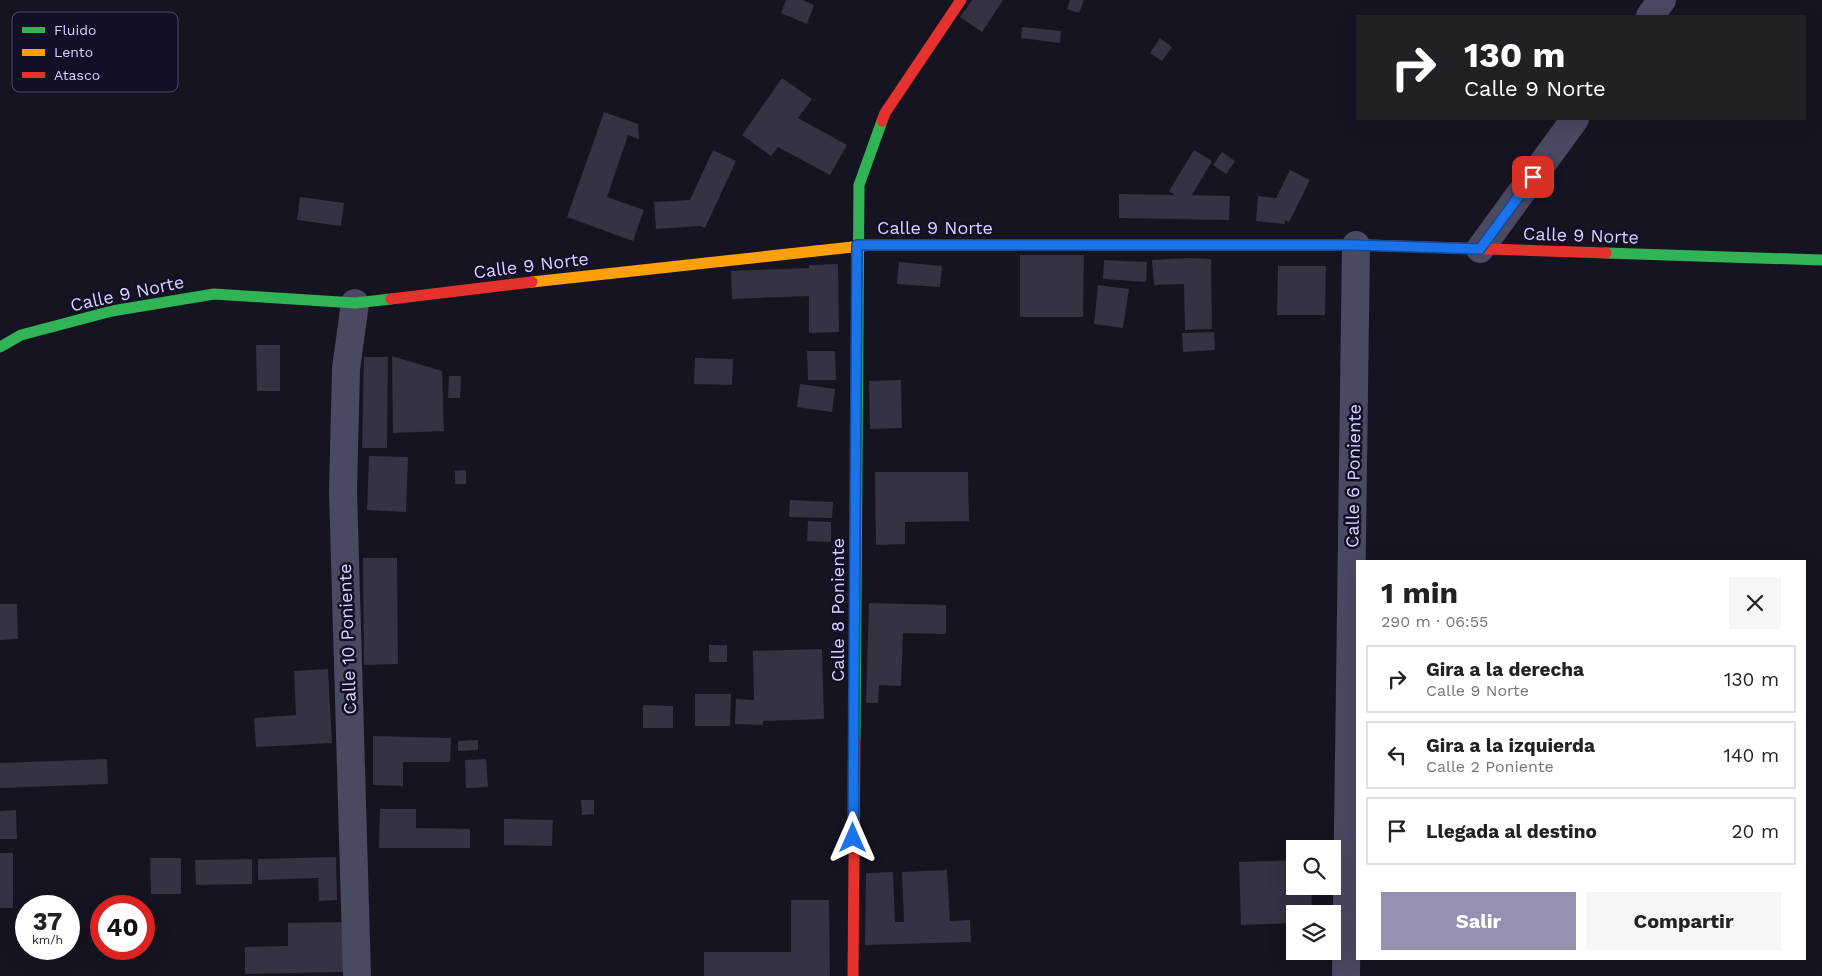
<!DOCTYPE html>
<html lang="es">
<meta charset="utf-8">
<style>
:root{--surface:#fff;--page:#f6f6f6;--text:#222;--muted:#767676;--line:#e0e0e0;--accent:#9591b1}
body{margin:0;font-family:"Work Sans",sans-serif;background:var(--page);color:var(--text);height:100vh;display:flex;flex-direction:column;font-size:19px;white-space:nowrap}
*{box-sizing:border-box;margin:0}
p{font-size:16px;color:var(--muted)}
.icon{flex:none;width:28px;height:28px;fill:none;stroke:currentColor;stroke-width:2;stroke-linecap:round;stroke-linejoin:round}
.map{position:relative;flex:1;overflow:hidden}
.panel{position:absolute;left:1356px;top:560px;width:450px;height:400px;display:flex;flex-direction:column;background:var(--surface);border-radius:0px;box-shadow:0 5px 20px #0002}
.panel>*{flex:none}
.hud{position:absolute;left:1356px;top:15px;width:450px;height:105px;border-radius:0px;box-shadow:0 5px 20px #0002;background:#202124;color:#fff;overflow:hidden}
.controls{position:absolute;left:1286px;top:840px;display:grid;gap:10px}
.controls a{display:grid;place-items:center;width:55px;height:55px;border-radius:0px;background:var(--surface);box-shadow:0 5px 20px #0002;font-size:25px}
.speed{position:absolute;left:15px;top:895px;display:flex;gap:10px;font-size:25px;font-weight:700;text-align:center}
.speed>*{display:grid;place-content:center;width:65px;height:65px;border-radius:50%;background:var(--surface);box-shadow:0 5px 20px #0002;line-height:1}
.speed small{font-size:12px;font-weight:400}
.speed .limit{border:8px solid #d22;background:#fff;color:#111}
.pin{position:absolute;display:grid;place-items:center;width:42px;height:42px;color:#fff;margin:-21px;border-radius:10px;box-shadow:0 2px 8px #0006}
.me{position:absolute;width:55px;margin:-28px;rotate:0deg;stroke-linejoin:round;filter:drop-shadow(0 0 4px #0008)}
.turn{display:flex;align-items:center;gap:18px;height:105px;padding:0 25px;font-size:22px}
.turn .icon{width:65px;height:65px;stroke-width:2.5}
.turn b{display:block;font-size:35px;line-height:42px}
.round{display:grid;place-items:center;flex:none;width:52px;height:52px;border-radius:0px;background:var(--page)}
.head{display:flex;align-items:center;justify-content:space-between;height:85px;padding:0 25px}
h1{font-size:30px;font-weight:700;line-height:38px}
.button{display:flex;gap:10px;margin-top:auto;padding:10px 25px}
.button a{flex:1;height:58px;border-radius:0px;background:var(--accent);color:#fff;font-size:20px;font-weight:700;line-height:58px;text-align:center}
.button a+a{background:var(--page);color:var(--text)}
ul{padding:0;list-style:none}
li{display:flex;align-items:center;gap:15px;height:68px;margin:0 10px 8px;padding:0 15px;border:2px solid var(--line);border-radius:0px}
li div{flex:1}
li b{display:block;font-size:19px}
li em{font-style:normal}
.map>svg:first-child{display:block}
.building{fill:#343243}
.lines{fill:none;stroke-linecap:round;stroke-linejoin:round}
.street{stroke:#4a4962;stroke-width:28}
.fast{stroke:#30b455;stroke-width:11}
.slow{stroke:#ff9f0a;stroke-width:11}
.jam{stroke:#e5322d;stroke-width:11}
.route-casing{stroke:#114b97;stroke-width:12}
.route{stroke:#1a73e8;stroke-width:9}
.labels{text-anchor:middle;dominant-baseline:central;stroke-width:5;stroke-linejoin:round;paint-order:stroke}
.street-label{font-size:18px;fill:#d9d4ff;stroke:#130f26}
.key{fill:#130f26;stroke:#4e4a67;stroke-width:1}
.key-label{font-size:14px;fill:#d9d4ff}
</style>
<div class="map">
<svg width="1822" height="976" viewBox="0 0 1822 976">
<rect width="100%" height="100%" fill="#161421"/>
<path class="building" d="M786 0H803L814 5 807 24 781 13Z
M972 0H1003L982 32 960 17Z
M1070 0H1084L1079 13 1067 9Z
M1022 27 1061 31 1060 43 1021 38Z
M1160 38 1172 47 1162 61 1150 53Z
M782 78 812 99 798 118 847 145 830 175 778 147 771 156 742 135Z
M604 112 638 124 639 139 628 135 607 197 644 210 633 241 567 217Z
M713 150 736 161 705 228 700 226 656 229 654 202 690 200Z
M1194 150 1212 161 1192 195 1230 196 1229 220 1119 218V194L1175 195 1169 191Z
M1222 152 1235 161 1226 174 1213 165Z
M1290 170 1310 180 1289 222 1285 220V224L1256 221 1258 196 1276 198Z
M300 197 344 203 341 226 297 220Z
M1020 255H1084L1083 317H1020Z
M1190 258 1211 259 1212 329 1185 330 1184 284 1154 285 1152 260Z
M1104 260 1147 262 1146 282 1103 279Z
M899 262 942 266 940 287 897 284Z
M838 264 839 332 809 333V296L732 299 731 271 809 268V265Z
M1278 266H1326L1325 315H1277Z
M1098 285 1129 289 1123 328 1094 324Z
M1214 332 1215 350 1183 352 1182 333Z
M256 345H280V391H257Z
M807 351H835L836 380H808Z
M392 356 442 371 444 431 393 433Z
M364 357H388L387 448H362Z
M695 358 733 359 732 385 694 384Z
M449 376H461L460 398H448Z
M901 380 902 428 870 429 869 381Z
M800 384 835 389 832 412 797 407Z
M369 456 408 457 406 512 367 510Z
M466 470V484H455V471Z
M875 472H968L969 521 905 522V544L876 545Z
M790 500 833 502 832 518 789 517Z
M808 521 831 522V542L807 541Z
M363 558H397L398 664 364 665Z
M869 603 946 605V634L903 633 901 686 879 685 878 703H866Z
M0 604H17L18 639 0 640Z
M709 645H727V662H709Z
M822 649 824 719 763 721V725L735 724 736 699 754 700 753 651Z
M328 669 332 743 256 747 254 718 296 715 294 671Z
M695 694H731L730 726H695Z
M643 705 673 706V728H643Z
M373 736 451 738 450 762H403V786L373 785Z
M478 740V750L458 751V741Z
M107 759 108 784 0 788V763Z
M486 759 488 787 466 788 465 760Z
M581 800H594V814L582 815Z
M380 809H416V828L470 829V848H379Z
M16 810 17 839H0V811Z
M504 819 553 820 552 846 504 845Z
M1296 841H1306V849H1296Z
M1326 843V849H1314V844Z
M0 853H13V908H0Z
M336 857 337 900 319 901 318 878 258 880V859Z
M150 858H181V894H151Z
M252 859V884L196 885 195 860Z
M1295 860V886H1311L1312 914H1295V923L1241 925 1239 862Z
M947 870 950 921 970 920 971 942 865 945 866 873 893 872 895 922H904L902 872Z
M791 900H829L830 976H704V952H791Z
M343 922V972L245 974V947L288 946V923Z"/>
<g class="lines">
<path class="street" d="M1650 16 1662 0
M1480 249 1575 119
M355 303 346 369 343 491 357 976
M1346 976 1356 245"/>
<path class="fast" d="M1055 245H1369
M1606 253 1822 260
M0 347 21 335 112 311 214 294 355 303 391 299
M855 738 859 185 882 121"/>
<path class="slow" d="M532 282 871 245"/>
<path class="jam" d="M882 121 885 113 961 0
M871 245H1055
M1369 245 1606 253
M391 299 532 282
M853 976 855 738"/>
</g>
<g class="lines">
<g class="route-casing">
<path id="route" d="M853 838 857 245H1356L1480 249 1533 177"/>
</g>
<use href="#route" class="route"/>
</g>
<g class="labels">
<g class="street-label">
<text x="935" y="227">Calle 9 Norte</text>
<text transform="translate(1581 235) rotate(2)">Calle 9 Norte</text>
<text transform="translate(531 265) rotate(-7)">Calle 9 Norte</text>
<text transform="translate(127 293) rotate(-12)">Calle 9 Norte</text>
<text transform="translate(1353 476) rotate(-89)">Calle 6 Poniente</text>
<text transform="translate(837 610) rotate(-90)">Calle 8 Poniente</text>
<text transform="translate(347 639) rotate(-92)">Calle 10 Poniente</text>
</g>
</g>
<rect x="12" y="12" width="166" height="80" rx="8" class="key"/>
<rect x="22" y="27" width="23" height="6" fill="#30b455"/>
<rect x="22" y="49" width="23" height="7" fill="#ff9f0a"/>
<rect x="22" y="72" width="23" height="6" fill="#e5322d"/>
<g class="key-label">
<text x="54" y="35">Fluido</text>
<text x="54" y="57">Lento</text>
<text x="54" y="80">Atasco</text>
</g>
</svg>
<div class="controls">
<a><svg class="icon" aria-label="search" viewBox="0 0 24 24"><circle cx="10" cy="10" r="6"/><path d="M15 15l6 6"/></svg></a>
<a><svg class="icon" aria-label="layers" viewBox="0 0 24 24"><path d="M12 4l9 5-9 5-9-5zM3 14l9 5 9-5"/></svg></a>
</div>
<div class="speed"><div>37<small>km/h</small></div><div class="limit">40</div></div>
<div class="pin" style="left:1533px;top:177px;background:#d93025"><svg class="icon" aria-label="arrive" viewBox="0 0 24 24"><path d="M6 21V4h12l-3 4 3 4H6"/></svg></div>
<svg class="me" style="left:853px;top:838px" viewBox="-20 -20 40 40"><path d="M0-17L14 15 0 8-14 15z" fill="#1a73e8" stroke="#fff" stroke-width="4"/></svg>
<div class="hud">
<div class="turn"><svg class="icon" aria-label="right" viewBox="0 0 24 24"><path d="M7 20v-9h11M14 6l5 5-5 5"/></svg><div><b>130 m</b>Calle 9 Norte</div></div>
</div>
<section class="panel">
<div class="head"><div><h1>1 min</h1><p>290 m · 06:55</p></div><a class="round"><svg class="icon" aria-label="close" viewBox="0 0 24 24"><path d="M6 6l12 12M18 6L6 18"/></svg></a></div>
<ul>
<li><svg class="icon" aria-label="right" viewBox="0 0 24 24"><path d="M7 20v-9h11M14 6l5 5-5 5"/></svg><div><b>Gira a la derecha</b><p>Calle 9 Norte</p></div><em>130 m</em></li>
<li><svg class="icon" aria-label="left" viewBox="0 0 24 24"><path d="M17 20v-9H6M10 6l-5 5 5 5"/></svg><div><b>Gira a la izquierda</b><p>Calle 2 Poniente</p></div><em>140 m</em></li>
<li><svg class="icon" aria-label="arrive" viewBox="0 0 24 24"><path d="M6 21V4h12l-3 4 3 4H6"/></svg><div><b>Llegada al destino</b></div><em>20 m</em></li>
</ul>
<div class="button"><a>Salir</a><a>Compartir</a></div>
</section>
</div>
